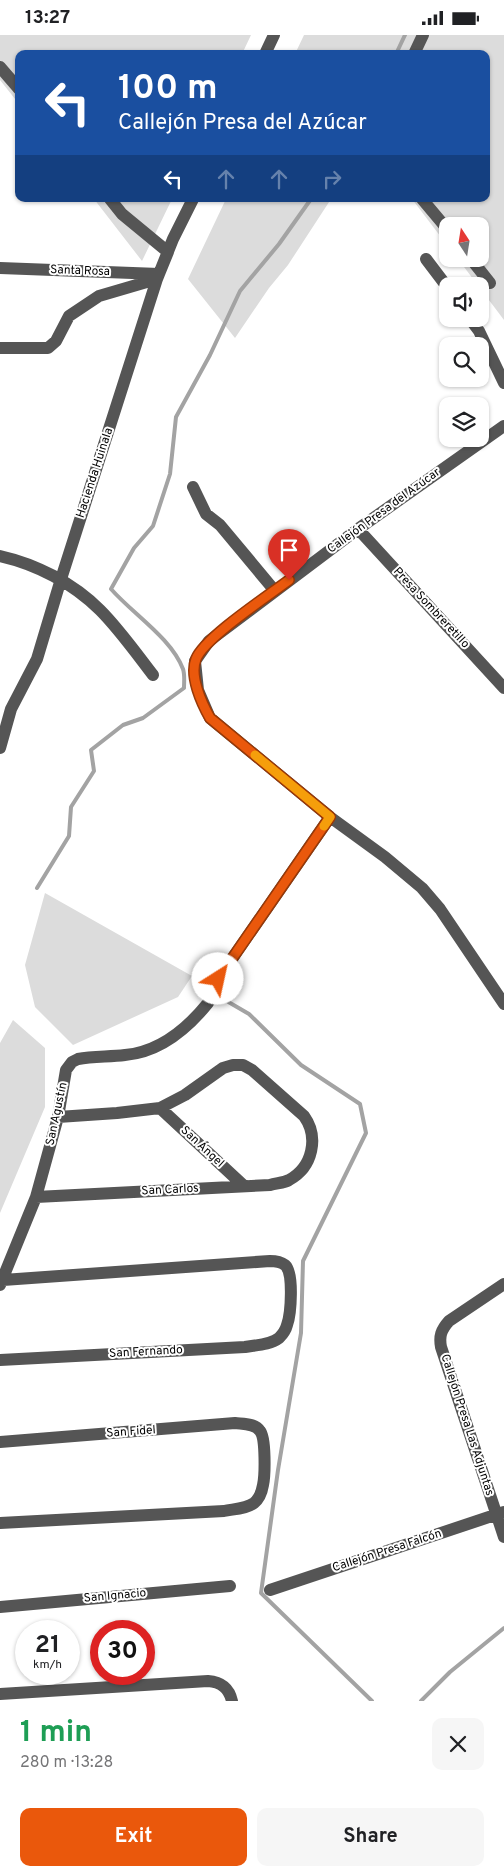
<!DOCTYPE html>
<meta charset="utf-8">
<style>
:root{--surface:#fff;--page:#f6f6f6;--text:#202124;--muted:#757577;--accent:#ea580c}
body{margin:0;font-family:Overpass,sans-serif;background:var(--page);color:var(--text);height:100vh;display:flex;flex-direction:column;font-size:19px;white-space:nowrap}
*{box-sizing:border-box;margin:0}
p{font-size:16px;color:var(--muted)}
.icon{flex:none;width:28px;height:28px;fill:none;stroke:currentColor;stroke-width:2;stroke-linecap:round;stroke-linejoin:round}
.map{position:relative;height:1666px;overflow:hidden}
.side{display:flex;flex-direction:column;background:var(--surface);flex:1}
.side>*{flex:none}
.hud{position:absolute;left:15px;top:15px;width:475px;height:152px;border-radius:10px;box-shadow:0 1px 4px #0004;background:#1a4fa0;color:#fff;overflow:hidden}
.needle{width:32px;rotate:348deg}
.fabs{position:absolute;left:439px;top:182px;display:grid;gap:10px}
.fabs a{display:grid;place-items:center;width:50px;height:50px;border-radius:10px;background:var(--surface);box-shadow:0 1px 4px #0004;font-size:25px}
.speed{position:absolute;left:15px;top:1585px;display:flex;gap:10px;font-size:25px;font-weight:700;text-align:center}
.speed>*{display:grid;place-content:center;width:65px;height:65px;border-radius:50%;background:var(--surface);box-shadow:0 1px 4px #0004;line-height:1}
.speed small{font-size:12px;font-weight:400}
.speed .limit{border:8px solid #d22;background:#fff;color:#111}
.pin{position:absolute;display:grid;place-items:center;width:42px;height:42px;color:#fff;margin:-51px -21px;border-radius:50% 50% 50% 0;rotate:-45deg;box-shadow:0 0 5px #0007}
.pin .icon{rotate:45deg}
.me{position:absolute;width:55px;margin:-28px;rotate:35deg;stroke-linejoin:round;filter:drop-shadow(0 0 4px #0008)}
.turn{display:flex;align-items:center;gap:18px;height:105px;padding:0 20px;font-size:22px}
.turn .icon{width:65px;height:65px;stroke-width:2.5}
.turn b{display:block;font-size:35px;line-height:42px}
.lanes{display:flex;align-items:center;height:48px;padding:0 20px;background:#0003;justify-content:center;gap:25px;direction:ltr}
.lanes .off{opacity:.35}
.round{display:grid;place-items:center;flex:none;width:52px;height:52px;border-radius:10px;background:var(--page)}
.summary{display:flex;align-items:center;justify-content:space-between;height:85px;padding:0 20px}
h1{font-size:30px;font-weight:700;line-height:38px;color:#1e9e55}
.button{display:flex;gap:10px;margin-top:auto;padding:10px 20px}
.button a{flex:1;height:58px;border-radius:10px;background:var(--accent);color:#fff;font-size:20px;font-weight:700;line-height:58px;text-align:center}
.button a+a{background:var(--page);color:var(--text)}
.status{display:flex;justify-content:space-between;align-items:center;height:35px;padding:0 25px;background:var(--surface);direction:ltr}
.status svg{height:14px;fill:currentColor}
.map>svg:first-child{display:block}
.green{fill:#dcdcdc}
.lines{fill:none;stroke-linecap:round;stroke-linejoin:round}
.stream{stroke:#a3a3a3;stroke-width:4}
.minor{stroke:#555;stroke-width:12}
.route-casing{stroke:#983908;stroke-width:12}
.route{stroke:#ea580c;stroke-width:9}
.slow{stroke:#f59e0b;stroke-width:9}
.labels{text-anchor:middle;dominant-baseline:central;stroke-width:4;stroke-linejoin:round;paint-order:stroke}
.street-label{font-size:12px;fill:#000;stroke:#fff}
</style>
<div class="status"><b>13:27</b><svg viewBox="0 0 49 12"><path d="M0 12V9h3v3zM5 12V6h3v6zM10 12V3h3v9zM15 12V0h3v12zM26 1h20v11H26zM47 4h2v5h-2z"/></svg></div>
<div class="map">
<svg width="504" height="1666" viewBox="0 0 504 1666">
<rect width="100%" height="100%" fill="#fff"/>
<path class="green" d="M0 0H251L242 19H19V69L0 45Z
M304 0H504V285L458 224H480V191H448L447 210 412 164H486V19H295Z
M94 164H172L142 226Z
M226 164H331L288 230 269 253 235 303 188 244Z
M45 858 192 941 178 962 73 1010 35 972 25 930Z
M13 985 45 1013V1072L0 1178V1008Z"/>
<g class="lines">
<path class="stream" d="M396 19 405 0
M37 853 69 801 71 772 94 736 91 715 123 690 143 683 184 653C184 647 185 640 183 634 171 603 134 580 111 554L134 513 153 491 170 439 176 382 210 320 240 256 279 209 311 164
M213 958 249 979 301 1030 360 1069 366 1098 303 1226 301 1298 278 1435 261 1558 372 1666
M421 1666 450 1637 504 1593"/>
<path class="minor" d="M265 19 274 0
M414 19 423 0
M0 32 19 54
M422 164 448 195
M426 224 448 253
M471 224 490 248
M0 233 159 239 168 217 122 179 110 164
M470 284 479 296 504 348
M1 313H48L56 306 69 281 99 261 157 244
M504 391 358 494 209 606 195 626 198 655 210 683 330 782 385 822 422 853 440 874 504 969
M193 452 206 479 220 490 275 556
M358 494 504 653
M0 521C36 529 73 548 100 575 119 594 136 618 153 640
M0 713 11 674 37 624 61 544 157 244 173 204 193 164
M218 944 330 782
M160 1073 244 1151
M36 1162 270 1150C276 1148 284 1148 289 1145 313 1132 319 1102 304 1081L252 1035 243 1030H233L223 1033 185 1060 160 1073 117 1078 58 1082
M504 1249 449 1286C441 1295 439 1301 441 1312L504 1502
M0 1250 36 1162 58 1082 66 1035 72 1027 78 1024C93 1021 109 1022 125 1020 160 1017 187 994 208 968
M0 1325 245 1312C256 1310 270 1310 279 1303 282 1300 286 1294 287 1290 291 1279 294 1238 285 1230 281 1227 276 1226 270 1226L3 1245
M0 1407 235 1388C243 1389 255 1388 260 1396 266 1403 265 1441 263 1450 262 1456 259 1464 254 1468 246 1474 233 1474 224 1476L0 1488
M270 1555 504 1477
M0 1572 230 1551
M0 1659 208 1646C221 1647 229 1653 232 1666"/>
</g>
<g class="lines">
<g class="route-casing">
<path id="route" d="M218 944 330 782 210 683C202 669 189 641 196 624 204 603 268 561 289 545"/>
</g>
<use href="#route" class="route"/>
<path class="slow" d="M255 720 330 782 324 791"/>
</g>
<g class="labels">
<g class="street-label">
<text transform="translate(80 236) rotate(2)">Santa Rosa</text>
<text transform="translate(95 438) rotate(-72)">Hacienda Huinala</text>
<text transform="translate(384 476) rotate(-36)">Callejón Presa del Azúcar</text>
<text transform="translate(431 573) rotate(47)">Presa Sombreretillo</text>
<text transform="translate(57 1079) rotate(-78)">San Agustín</text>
<text transform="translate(202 1112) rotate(43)">San Ángel</text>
<text transform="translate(170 1155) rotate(-3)">San Carlos</text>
<text transform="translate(146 1317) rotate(-3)">San Fernando</text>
<text transform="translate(467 1390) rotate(72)">Callejón Presa Las Adjuntas</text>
<text transform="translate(131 1397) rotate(-4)">San Fidel</text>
<text transform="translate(387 1516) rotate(-18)">Callejón Presa Falcón</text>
<text transform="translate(115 1561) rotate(-5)">San Ignacio</text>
</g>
</g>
</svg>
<div class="fabs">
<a><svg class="needle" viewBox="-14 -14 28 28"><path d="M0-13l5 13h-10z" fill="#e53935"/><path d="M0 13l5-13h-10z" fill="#757577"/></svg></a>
<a><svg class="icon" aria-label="sound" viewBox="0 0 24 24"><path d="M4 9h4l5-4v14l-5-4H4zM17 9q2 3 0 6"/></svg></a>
<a><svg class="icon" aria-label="search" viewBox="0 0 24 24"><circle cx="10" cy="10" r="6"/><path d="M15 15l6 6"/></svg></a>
<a><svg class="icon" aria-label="layers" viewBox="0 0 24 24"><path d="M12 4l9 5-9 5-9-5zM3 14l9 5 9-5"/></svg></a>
</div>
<div class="speed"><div>21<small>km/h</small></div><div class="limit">30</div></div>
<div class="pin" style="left:289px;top:545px;background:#d93025"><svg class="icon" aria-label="arrive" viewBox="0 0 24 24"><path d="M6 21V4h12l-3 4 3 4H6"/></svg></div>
<svg class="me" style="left:218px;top:944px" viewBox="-20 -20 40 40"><circle r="19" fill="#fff"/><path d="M0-13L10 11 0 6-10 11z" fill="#ea580c"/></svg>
<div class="hud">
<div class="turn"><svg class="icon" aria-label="left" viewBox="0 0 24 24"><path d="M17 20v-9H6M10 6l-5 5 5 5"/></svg><div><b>100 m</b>Callejón Presa del Azúcar</div></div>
<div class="lanes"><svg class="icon" aria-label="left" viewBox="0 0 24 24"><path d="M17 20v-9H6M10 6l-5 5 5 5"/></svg><svg class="icon off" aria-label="ahead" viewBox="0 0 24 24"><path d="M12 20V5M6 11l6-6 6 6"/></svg><svg class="icon off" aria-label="ahead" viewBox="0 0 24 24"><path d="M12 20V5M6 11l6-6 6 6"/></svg><svg class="icon off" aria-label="right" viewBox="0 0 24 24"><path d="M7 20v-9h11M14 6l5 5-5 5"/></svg></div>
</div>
</div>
<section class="side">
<div class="summary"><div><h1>1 min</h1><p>280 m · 13:28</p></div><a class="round"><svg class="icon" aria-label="close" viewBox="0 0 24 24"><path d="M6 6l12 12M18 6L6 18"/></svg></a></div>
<div class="button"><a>Exit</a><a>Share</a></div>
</section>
